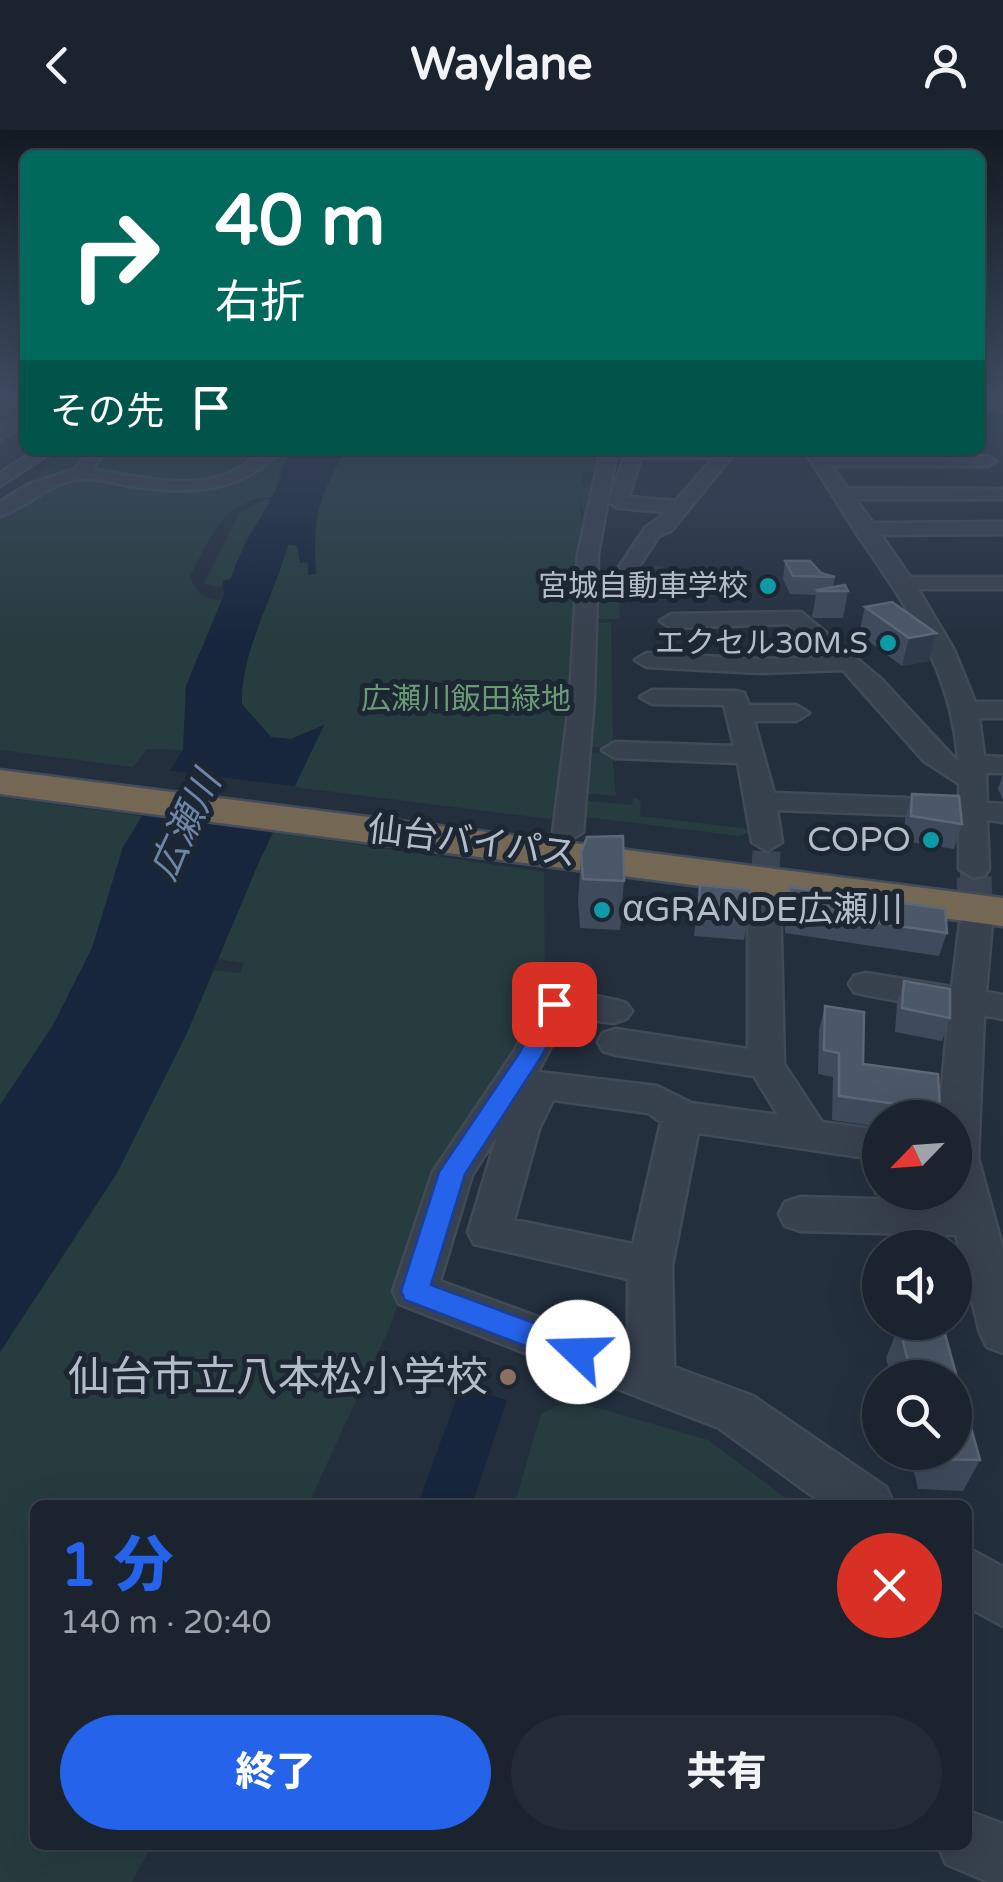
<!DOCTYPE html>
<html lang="ja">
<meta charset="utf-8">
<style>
:root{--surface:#1b232e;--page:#242b36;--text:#f1f3f6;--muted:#a0a4aa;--line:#39404a;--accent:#2563eb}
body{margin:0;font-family:"Varela Round","Noto Sans JP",sans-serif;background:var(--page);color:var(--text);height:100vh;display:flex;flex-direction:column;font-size:38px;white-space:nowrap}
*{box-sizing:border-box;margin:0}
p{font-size:32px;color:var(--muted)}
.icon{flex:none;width:55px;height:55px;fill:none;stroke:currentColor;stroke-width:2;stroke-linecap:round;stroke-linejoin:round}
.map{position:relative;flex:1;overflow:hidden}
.details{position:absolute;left:30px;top:1370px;width:942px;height:350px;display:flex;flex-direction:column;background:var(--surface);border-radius:15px;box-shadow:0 10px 40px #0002,0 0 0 2px var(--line)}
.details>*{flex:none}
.hud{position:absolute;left:20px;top:20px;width:965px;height:305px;border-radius:15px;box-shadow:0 10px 40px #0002,0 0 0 2px var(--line);background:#00695c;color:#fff;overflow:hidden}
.needle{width:65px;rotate:245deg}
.controls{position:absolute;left:862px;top:970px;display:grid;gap:20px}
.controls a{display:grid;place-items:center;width:110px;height:110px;border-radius:50%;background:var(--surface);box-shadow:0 10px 40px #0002,0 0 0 2px var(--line);font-size:50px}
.pin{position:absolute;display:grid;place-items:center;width:85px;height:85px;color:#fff;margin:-42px;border-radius:20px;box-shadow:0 5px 15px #0006}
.me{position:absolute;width:110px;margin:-55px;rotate:291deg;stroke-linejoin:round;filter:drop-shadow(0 0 8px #0008)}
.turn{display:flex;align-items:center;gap:35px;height:210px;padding:0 30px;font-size:45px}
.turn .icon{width:130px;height:130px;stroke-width:2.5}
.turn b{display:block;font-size:70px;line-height:85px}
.then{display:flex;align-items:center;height:95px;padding:0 30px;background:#0003;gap:20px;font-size:38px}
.round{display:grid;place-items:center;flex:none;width:105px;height:105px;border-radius:52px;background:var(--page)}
.summary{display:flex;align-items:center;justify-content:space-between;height:170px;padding:0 30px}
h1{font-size:60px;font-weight:800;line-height:75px;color:var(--accent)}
.cta{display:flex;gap:20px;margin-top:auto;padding:20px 30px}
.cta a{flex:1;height:115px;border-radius:60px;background:var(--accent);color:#fff;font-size:40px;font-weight:800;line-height:115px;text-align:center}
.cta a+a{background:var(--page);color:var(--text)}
header{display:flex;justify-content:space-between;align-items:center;height:130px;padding:0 30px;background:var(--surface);font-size:45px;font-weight:800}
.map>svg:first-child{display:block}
.green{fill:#263c3f}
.water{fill:#17263c}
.pier{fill:#242f3e}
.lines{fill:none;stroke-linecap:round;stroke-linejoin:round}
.minor-tunnel-far1{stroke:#3a4453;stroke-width:28;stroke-dasharray:28 14;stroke-linecap:butt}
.minor-tunnel{stroke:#3a4453;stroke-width:35;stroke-dasharray:35 18;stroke-linecap:butt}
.minor-casing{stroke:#414a57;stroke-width:5}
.highway-casing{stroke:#434c59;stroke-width:5}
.minor{fill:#38414e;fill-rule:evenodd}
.highway{fill:#746855;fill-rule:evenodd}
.wall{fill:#3f4b5c}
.shaded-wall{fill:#2f3b4b}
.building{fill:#4b5868;stroke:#5c6777;stroke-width:2.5}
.route{fill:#2563eb;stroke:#184099;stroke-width:2.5}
.culture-dot{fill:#0f9aa8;stroke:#1d2633;stroke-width:4}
.education-dot{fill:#8d6e63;stroke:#1d2633;stroke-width:4}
.labels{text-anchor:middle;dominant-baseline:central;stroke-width:10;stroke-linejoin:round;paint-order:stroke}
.far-poi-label{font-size:30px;fill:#b4bcc9;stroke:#1d2633;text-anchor:end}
.far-park-label{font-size:30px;fill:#6b9a76;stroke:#1d2633}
.poi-label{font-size:35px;fill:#b4bcc9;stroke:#1d2633;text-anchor:end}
.street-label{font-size:35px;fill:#b4bcc9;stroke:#1d2633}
.water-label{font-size:38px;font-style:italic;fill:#6d86a8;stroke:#1d2633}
.near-poi-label{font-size:42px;fill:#b4bcc9;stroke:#1d2633;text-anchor:end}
</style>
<header><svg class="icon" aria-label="back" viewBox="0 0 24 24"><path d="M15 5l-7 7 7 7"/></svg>Waylane<svg class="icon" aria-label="person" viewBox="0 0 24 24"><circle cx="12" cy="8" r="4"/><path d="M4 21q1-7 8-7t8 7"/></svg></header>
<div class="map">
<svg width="1003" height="1752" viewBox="0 0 1003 1752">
<rect width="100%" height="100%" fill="#242f3e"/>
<path class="green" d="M70 320H295L283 335 273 367C224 368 210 408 190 446 196 463 203 469 222 470L186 556 183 620 147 619 133 637 0 620V373Z
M345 320H605L599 342H584L581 354 596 355 587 392 578 366 585 405 580 501 558 684 550 689 294 657 324 595 291 609 272 608 241 574C240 523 274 466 288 415H297L300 424 315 422C309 382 327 354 345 320Z
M266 369 271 370 246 410 231 449 223 452 221 458 204 454 239 383Z
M633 436H663L667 470H619L620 489H591L604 445Z
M594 492 611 493 613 618 586 617Z
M585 622 612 623 616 666 581 663Z
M0 667 142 686C117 727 110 771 93 815 70 873 34 925 0 976Z
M633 667 641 671 640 686 758 700 739 706 578 686 580 670 632 675Z
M272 702 544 742 545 880 446 1040 389 1199 308 1375H35V1715H152L132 1752H0V1222L117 1043 187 903 214 840 240 843 243 833 218 829Z
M570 1270 708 1310 795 1375H514L541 1284Z"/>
<path class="water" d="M295 320H345C317 374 313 383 316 444L308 445V432L300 433 297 416 288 415C274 466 240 523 242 574L271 607 291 609 324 595 257 736 187 903 117 1043 0 1222V975L52 897 92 818 123 717 183 620 186 556 224 465 223 451 231 449C240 417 260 392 274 363 282 347 283 334 295 320Z
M461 1256 507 1270 472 1375 419 1371Z"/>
<path class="pier" d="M164 640 299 657 277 703 137 685Z"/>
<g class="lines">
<path class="minor-tunnel-far1" d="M974 739V749
M765 749 767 712"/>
<path class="minor-tunnel" d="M974 747 976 793
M764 765 765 747"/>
<g class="minor-casing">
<path id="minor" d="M980 268 1003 271V281L980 278Z
M25 283V295L0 309V297Z
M36 320H55L0 356V343Z
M88 320H104L93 339C134 346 184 359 225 345 247 337 257 320 280 320 242 365 184 364 130 356 116 354 99 348 84 349 52 350 29 377 0 386V372L27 355 76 339Z
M601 320H617L598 424 594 568 583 702 568 711 553 702 570 568 578 424Z
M627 320H737L671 401 659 406 636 441 629 443 619 437 645 398 667 382 618 378 609 372ZM641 327 713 328 676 371 629 367Z
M804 320H820L825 326H987L996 331 987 336H832L847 358 1003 359V369H855L873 393 1003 392V404L881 405 910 447H1003V459H918L954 520 975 572H1003V588H979L984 626 1003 627V643H986L987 673 1003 674V692L987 690 989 739 985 745 974 748 959 739V687L777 680 782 712 767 721 752 712 738 633 615 628 602 620 615 612 734 616 724 575 652 574 640 567 652 560 735 561 744 563 749 575H796L809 583 796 591H754L774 663 959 670V654L924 631 843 540 760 543 647 537 635 530 647 523 760 529 827 527 788 494 671 498 660 491 671 484 801 482 881 549 958 632C953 540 904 472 855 401 839 376 822 347 804 320Z
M764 756 780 765 784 934 822 992 880 1000V1030L698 1003 672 1136 674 1237 753 1266 886 1357 894 1375H825L719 1298 399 1174 393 1161 433 1042 515 920 542 866C566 859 602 866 626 873L632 881 626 889 614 893 566 887 538 942 657 956 691 973 778 985 754 946 616 925 603 921 598 912 603 903 616 899 748 919V765ZM553 970 648 983 661 992 633 1114 514 1090 539 999ZM497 1006 468 1102 474 1114 628 1149V1220L440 1151 472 1045Z
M976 783 987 786 992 793 986 862 1003 865V889L984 885 978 1028 1003 1119V1223L987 1217 980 1203 956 1105 800 1101 785 1096 779 1084 785 1072 800 1067 948 1071 946 1062H955V988H939L949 880 866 865 854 862 849 854 854 846 866 843 952 857 960 793 965 786Z
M968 1418 1003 1437V1496L968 1477Z
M968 1681 1003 1694V1752H989L946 1734 938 1715H968Z"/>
</g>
<g class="highway-casing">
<path id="highway" d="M0 640 1003 768V796L0 664Z"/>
</g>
<use href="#minor" class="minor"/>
<use href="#highway" class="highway"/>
</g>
<path class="wall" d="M981 265H1003V270Z
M785 431 835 447 833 457 848 461 843 488H814L812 487 816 465 790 464 783 449Z
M892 472 929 531 902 536 859 504 865 477Z
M1003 644V670L998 659Z
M912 664 962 694 954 719 904 711 905 689Z
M581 723 624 751 620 800 580 798 578 772Z
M700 755 750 778 744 810 694 806Z
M789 757 947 803 939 826 785 803 784 780Z
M904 851 950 888 942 911 895 902 897 874Z
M825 876 863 934 940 980 938 988H880V997L832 990 833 947 818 944 819 900Z
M880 1001V1062H942L940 1067 874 1065 870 1032Z
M899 1195 943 1197 980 1330 963 1361 918 1359 909 1322H955V1248H891L886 1228Z"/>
<path class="shaded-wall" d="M936 503 929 531 902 536 909 508Z"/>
<path class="building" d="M785 431H810L821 443 835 447 793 446Z
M845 455 848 461H818L817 460Z
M892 472 936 503 909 508 865 477Z
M912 664 959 666 962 694 911 686Z
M623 706 624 751 583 749 581 723 587 707Z
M700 755 750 760V778L699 773Z
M789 757 945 779 947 803 789 780Z
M904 851 950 859V888L902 878Z
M825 876 864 882 863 934 938 944 940 980 839 966V923L824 920Z
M899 1195 943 1197 980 1330 933 1329 931 1322H955V1248H912Z"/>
<linearGradient id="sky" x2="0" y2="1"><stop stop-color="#141a22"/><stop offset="0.52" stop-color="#3f4d63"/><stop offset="1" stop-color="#3f4d63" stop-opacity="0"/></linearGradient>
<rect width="1003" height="510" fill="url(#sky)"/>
<path class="route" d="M554 867 565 874 543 924 465 1044 431 1155 588 1213 593 1222 588 1232 578 1236 405 1170 401 1161 439 1042 520 922 546 869Z"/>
<g class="culture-dot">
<circle cx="768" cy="456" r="10"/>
<circle cx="888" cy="513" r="10"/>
<circle cx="931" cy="710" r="10"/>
<circle cx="602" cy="780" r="10"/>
</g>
<circle class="education-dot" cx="508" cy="1247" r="10"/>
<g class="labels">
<g class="far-poi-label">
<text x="748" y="456">宮城自動車学校</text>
<text x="868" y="513">エクセル30M.S</text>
</g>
<g class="far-park-label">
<text x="466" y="569">広瀬川飯田緑地</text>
</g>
<g class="poi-label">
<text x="911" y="710">COPO</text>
<text x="622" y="780" text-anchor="start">αGRANDE広瀬川</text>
</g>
<g class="street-label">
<text transform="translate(472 712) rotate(7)">仙台バイパス</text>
</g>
<g class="water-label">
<text transform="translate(186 696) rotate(-65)">広瀬川</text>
</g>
<g class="near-poi-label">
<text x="488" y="1247">仙台市立八本松小学校</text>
</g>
</g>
</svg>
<div class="controls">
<a><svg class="needle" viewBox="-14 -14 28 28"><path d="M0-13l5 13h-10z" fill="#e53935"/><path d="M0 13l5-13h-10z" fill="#a0a4aa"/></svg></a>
<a><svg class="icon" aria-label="sound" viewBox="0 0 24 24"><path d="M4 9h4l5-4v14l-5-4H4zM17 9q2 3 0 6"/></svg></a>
<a><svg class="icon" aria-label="search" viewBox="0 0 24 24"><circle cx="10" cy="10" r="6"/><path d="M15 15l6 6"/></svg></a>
</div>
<div class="pin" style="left:554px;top:874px;background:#d93025"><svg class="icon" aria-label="arrive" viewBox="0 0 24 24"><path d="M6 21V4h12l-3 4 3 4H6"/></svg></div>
<svg class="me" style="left:578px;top:1222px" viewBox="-20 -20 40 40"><circle r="19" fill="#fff"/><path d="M0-13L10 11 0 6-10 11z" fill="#2563eb"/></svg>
<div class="hud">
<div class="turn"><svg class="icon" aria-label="right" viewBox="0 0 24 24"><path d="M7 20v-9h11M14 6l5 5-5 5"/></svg><div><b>40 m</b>右折</div></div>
<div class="then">その先<svg class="icon" aria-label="arrive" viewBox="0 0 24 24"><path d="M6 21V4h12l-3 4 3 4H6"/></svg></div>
</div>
<section class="details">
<div class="summary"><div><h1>1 分</h1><p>140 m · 20:40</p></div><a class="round" style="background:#d93025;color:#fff"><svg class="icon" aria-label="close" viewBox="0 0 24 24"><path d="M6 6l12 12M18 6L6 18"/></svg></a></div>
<div class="cta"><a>終了</a><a>共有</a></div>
</section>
</div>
